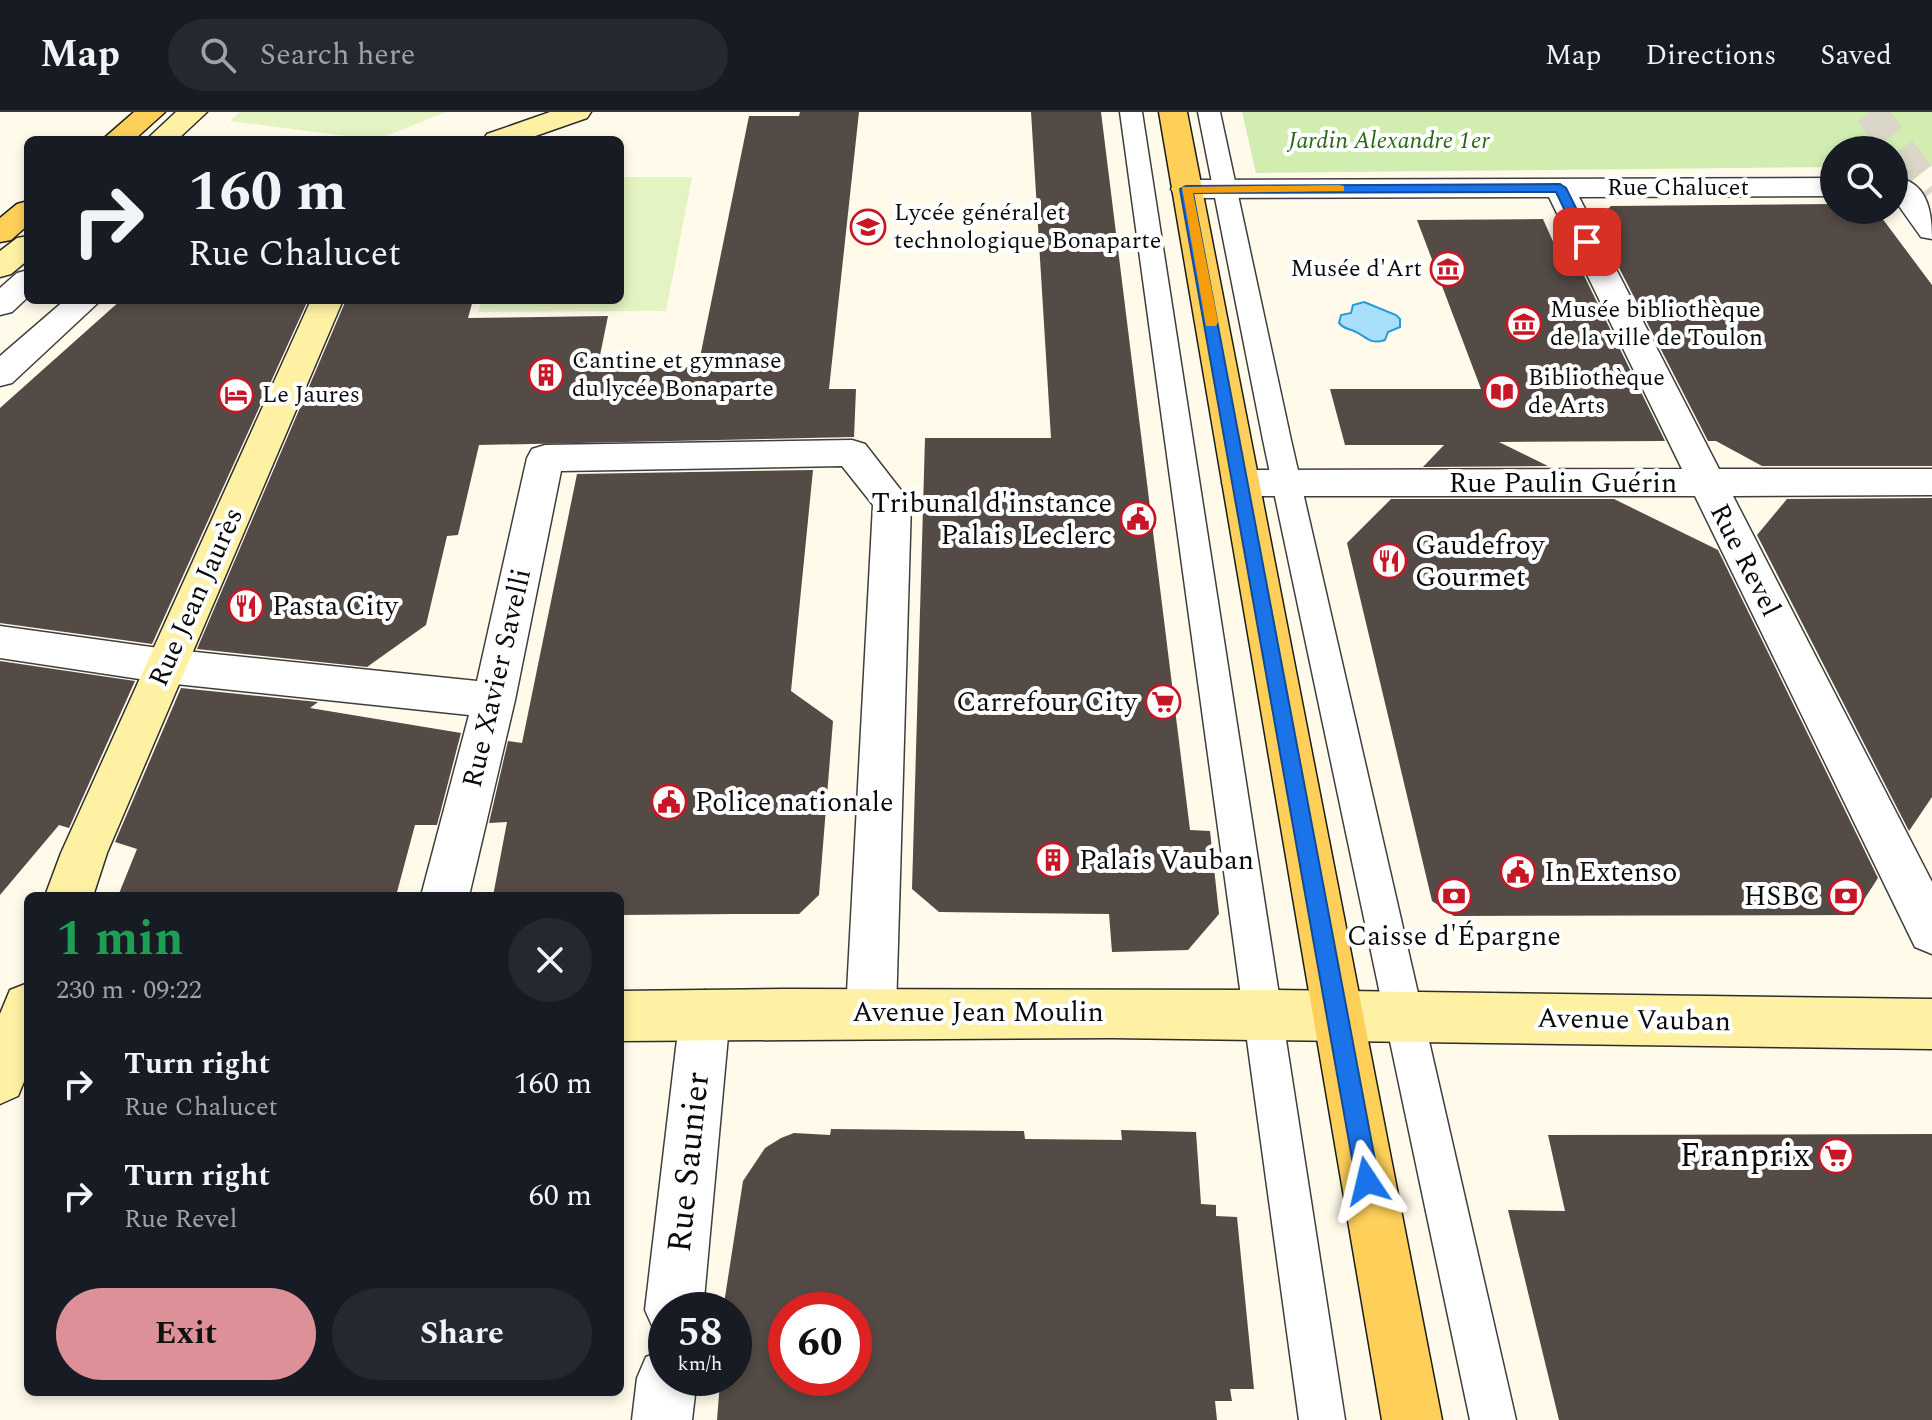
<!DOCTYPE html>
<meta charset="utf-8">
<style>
:root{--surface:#171b24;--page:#242831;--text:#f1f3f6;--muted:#9ea1a6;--line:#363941;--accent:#de9098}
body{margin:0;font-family:Spectral,serif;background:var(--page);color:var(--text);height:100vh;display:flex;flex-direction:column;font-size:30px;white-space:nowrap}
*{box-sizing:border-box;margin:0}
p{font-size:26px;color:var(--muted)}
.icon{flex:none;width:44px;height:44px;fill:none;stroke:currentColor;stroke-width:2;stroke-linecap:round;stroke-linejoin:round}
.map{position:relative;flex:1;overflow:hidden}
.panel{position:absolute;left:24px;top:780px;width:600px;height:504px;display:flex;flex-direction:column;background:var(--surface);border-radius:12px;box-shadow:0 4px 12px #0003}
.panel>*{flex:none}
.top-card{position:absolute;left:24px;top:24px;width:600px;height:168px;border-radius:12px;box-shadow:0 4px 12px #0003;background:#171b24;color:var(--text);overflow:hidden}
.fabs{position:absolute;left:1820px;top:24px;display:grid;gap:16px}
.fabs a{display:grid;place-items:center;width:88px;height:88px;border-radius:50%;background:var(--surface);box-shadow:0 4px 12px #0003;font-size:40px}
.speed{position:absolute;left:648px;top:1180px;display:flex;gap:16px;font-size:40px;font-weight:700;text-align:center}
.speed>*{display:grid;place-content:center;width:104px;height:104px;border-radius:50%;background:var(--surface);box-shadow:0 4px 12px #0003;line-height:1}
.speed small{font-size:20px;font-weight:400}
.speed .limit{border:12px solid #d22;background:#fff;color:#111}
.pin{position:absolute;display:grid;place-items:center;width:68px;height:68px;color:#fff;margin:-34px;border-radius:16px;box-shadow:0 4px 12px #0006}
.me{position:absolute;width:88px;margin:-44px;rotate:350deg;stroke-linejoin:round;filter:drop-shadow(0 0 6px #0008)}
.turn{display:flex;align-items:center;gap:28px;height:168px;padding:0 32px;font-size:36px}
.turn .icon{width:104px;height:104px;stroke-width:2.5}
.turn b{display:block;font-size:56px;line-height:68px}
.round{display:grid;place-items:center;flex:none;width:84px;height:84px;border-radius:42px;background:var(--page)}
.summary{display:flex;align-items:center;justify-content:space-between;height:136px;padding:0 32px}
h1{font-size:48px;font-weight:700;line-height:60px;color:#1e9e55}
.button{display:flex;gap:16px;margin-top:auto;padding:16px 32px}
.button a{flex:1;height:92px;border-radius:48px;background:var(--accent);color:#111;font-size:32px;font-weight:700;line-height:92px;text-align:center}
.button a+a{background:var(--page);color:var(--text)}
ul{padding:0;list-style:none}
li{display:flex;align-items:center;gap:24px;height:112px;padding:0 32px}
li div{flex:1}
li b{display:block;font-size:30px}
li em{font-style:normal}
header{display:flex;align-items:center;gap:48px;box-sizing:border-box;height:112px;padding:0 40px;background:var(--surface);border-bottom:2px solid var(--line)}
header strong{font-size:38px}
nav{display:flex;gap:44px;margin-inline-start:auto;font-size:28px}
.search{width:560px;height:72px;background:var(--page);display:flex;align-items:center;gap:20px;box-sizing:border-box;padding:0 28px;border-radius:44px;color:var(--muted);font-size:30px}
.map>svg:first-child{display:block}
.green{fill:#d1edaf}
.pitch{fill:#e4f3c2}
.water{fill:#a8e0fc;stroke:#289ad9;stroke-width:2}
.building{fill:#544b46;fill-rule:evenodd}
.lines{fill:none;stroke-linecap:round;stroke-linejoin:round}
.highway-tunnel{stroke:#dad6c8;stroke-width:32;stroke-dasharray:32 16;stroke-linecap:butt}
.lane-casing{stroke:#3e3e3e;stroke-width:3}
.street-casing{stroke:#3e3e3e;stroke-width:3}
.secondary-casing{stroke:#2d2d2d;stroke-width:3}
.primary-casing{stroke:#1c1c1c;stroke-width:3}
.lane{fill:#fff;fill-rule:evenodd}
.street{fill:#fff;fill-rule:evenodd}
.secondary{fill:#fff1a4;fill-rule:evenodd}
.primary{fill:#ffd059;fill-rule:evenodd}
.route{fill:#1a73e8;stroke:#114b97;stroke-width:2}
.slow{fill:#f59e0b}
.labels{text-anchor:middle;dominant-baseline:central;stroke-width:8;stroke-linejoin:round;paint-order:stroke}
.far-park-label{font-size:24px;font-style:italic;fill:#2a6716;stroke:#fff}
.far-street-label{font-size:24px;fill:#0b0b0b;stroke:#fff}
.far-poi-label{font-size:24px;fill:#0b0b0b;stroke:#fff;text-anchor:start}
.street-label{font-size:28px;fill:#0b0b0b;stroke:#fff}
.poi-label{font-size:28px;fill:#0b0b0b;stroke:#fff;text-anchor:start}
.near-poi-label{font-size:34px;fill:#0b0b0b;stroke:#fff;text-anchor:end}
.near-street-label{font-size:34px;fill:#0b0b0b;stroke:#fff}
</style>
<header>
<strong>Map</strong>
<div class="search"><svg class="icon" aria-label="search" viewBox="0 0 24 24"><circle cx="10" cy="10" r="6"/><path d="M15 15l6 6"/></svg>Search here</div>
<nav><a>Map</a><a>Directions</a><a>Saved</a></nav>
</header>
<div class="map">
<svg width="1932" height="1308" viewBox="0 0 1932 1308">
<rect width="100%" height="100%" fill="#fffae9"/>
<path class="green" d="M1242 0H1932V54L1894 55V38H1834V55L1256 61Z"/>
<path class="pitch" d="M240 0H446L376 28 230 9Z
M620 65H692L666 199 478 200 482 188H620Z"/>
<path class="water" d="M1364 190 1396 203 1400 207V215L1388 220 1385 228C1370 233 1367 225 1356 220 1348 216 1345 218 1339 211L1341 203 1351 201 1353 193Z"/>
<path class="building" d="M800 0H859L829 277H856L854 325 479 333 458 423 447 424 426 513 367 555 197 537 346 188H473L468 206 608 204 597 258 698 255 749 4H799Z
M1031 0H1101L1190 718 1210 719 1219 802 1188 838 1112 840 1109 802 939 800 912 777 925 326H1051Z
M1834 92V98H1876L1932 173V354H1762L1716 329H1708L1595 109 1611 94Z
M1543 107 1559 143 1569 133 1665 329 1499 330 1548 354 1423 355 1444 333H1345L1330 277H1481L1417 108Z
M121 188H308L152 532 0 511V296Z
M813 358 791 579 833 609 819 783 799 802H736L620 803V784H493L507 710 489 711 508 629 522 631 577 362Z
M1932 386V685L1909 719 1757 423 1787 387Z
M1391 387H1614L1718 438 1878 766 1854 803 1454 804 1432 789 1347 431Z
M0 549 135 569 69 716 59 713 0 783Z
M181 576 318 590 310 596 461 621 437 713H415L396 784H118L137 737 115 730Z
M831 1017 1024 1019 1025 1027 1122 1028 1121 1018 1196 1020 1201 1092 1216 1093V1104L1237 1105 1254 1277H1230L1232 1289H1215L1217 1308H717L720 1270 714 1272 715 1266H734V1198H723L743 1069 765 1036 781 1026 794 1021 830 1023ZM786 1198H854V1266H786Z
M1932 1022V1308H1559L1508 1098 1565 1099 1548 1023Z"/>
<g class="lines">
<path class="highway-tunnel" d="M1870 0 1932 80"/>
<g class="lane-casing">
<path id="lane" d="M1120 0H1142L1345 1308H1299Z
M1198 0H1220L1291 328 1516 1308H1470L1263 328Z"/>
</g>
<g class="street-casing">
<path id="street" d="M1834 66V84L1579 85 1719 357H1932V383L1733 384 1932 770V842L1915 835 1695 384H1241L1228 380 1222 371 1228 362 1241 358 1682 357 1549 85 1186 86 1175 83 1171 77 1175 71 1186 68Z
M1900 66C1929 73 1932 103 1932 127L1921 125 1894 87V68Z
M28 158V185L12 200 0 203V176L17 161Z
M65 188H101L12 271 0 274V244Z
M852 328 865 332 911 391 896 899 889 916 871 923 853 916 846 899 873 393 842 354 561 359 515 588 469 784H421L469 603 166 571 0 546V514L166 537 477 569 527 346 532 337 545 333Z
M705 878 723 885 730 902 703 1198H666V1223L654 1218 645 1198 680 902 687 885Z
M666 1237V1266H697L692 1308H632L637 1266 646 1245Z"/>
</g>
<g class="secondary-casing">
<path id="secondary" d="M176 0H207L177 28H146Z
M550 0H591L587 6 524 28H483L487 22Z
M28 124V148L11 162 0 165V139L17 126Z
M311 188H343L107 741 93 784H45L61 741Z
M28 871V960L18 984 0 992V902L10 878Z
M784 877 1276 878 1932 887V937L1112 926 620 929V879Z"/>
</g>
<g class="primary-casing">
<path id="primary" d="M134 0H165L134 28H102Z
M1159 0H1187L1442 1308H1382Z
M28 89V113L11 128 0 130V106L17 92Z"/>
</g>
<use href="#lane" class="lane"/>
<use href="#street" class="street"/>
<use href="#secondary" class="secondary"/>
<use href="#primary" class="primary"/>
</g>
<path class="route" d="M1560 72 1566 76 1593 130 1591 132 1580 130 1556 80 1193 81 1379 1069 1375 1077 1367 1080 1359 1077 1356 1069 1180 77 1186 74Z"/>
<path class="slow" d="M1339 73 1344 74V79L1193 81 1218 210 1216 214H1206L1182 75Z"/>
<defs>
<g id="school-ring" transform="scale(1.8)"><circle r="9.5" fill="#fff" stroke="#c71726" stroke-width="1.5"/><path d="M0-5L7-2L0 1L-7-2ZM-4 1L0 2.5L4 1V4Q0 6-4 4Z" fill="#c71726"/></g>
<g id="museum-ring" transform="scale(1.8)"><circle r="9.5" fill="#fff" stroke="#c71726" stroke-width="1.5"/><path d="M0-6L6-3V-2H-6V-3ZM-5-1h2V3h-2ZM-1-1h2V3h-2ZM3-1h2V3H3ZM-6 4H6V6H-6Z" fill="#c71726"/></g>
<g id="building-ring" transform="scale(1.8)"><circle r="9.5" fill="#fff" stroke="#c71726" stroke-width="1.5"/><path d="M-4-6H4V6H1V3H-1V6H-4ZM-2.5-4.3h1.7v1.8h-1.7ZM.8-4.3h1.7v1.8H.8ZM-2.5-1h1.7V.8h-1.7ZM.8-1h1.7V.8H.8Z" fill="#c71726"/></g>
<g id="library-ring" transform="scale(1.8)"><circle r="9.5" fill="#fff" stroke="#c71726" stroke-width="1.5"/><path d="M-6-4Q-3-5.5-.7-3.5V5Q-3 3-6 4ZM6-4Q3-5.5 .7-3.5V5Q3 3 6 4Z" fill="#c71726"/></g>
<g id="hotel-ring" transform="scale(1.8)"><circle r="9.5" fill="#fff" stroke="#c71726" stroke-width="1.5"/><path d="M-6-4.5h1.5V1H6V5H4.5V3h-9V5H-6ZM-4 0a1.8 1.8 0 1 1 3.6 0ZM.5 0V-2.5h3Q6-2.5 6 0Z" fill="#c71726"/></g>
<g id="civic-ring" transform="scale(1.8)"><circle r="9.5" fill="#fff" stroke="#c71726" stroke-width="1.5"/><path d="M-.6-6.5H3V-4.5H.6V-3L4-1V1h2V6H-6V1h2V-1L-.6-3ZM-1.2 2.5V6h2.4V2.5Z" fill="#c71726"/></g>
<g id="restaurant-ring" transform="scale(1.8)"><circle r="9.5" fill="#fff" stroke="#c71726" stroke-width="1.5"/><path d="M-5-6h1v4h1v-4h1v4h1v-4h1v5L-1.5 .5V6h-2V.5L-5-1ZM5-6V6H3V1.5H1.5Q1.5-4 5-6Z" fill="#c71726"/></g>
<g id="supermarket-ring" transform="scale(1.8)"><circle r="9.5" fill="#fff" stroke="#c71726" stroke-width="1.5"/><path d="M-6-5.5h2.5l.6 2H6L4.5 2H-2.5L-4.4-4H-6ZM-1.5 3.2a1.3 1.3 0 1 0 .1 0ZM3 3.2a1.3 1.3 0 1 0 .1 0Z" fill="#c71726"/></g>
<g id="bank-ring" transform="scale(1.8)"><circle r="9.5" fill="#fff" stroke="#c71726" stroke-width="1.5"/><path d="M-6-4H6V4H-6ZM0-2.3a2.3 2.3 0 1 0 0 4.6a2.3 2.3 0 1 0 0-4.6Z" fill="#c71726"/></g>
</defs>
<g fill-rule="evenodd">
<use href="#school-ring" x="868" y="115"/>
<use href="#museum-ring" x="1448" y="157"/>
<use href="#museum-ring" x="1524" y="212"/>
<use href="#building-ring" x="546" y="263"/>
<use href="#library-ring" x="1502" y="280"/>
<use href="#hotel-ring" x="236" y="283"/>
<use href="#civic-ring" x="1138" y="407"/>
<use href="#restaurant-ring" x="1389" y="449"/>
<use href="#restaurant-ring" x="246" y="494"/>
<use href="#supermarket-ring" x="1163" y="590"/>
<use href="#civic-ring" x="669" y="690"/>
<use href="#building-ring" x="1053" y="748"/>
<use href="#civic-ring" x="1518" y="760"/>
<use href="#bank-ring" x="1454" y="784"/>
<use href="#bank-ring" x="1846" y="784"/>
<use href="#supermarket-ring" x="1836" y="1044"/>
</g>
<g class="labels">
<g class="far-park-label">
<text x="1389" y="29">Jardin Alexandre 1er</text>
</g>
<g class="far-street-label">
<text x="1678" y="76">Rue Chalucet</text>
</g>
<g class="far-poi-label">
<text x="894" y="101">Lycée général et<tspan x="894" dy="28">technologique Bonaparte</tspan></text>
<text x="1422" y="157" text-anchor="end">Musée d'Art</text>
<text x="1550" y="198">Musée bibliothèque<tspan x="1550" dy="28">de la ville de Toulon</tspan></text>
<text x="572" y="249">Cantine et gymnase<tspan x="572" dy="28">du lycée Bonaparte</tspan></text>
<text x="1528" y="266">Bibliothèque<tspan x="1528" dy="28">de Arts</tspan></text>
<text x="262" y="283">Le Jaures</text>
</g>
<g class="street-label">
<text x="1563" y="371">Rue Paulin Guérin</text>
<text transform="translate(1745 448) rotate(63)">Rue Revel</text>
<text transform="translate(196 485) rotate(-66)">Rue Jean Jaurès</text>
<text transform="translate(497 566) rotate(-77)">Rue Xavier Savelli</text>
<text x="978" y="900">Avenue Jean Moulin</text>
<text transform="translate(1634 908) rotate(1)">Avenue Vauban</text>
</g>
<g class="poi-label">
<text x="1112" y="391" text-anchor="end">Tribunal d'instance<tspan x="1112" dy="32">Palais Leclerc</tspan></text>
<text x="1415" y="433">Gaudefroy<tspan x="1415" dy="32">Gourmet</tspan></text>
<text x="272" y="494">Pasta City</text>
<text x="1137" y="590" text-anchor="end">Carrefour City</text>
<text x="695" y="690">Police nationale</text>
<text x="1079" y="748">Palais Vauban</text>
<text x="1544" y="760">In Extenso</text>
<text x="1820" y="784" text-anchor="end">HSBC</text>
<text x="1454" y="824" text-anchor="middle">Caisse d'Épargne</text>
</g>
<g class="near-poi-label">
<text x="1810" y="1044">Franprix</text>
</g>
<g class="near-street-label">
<text transform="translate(689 1050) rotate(-84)">Rue Saunier</text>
</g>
</g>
</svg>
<div class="fabs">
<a><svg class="icon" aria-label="search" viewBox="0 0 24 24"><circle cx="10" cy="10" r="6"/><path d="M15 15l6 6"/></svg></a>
</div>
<div class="speed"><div>58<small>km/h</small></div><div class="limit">60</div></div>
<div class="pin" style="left:1587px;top:130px;background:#d93025"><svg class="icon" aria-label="arrive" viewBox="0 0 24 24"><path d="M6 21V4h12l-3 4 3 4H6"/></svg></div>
<svg class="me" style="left:1367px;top:1069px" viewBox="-20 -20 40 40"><path d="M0-17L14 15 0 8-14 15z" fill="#1a73e8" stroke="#fff" stroke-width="4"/></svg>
<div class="top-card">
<div class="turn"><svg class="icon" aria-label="right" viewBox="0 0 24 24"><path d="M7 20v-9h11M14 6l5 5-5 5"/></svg><div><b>160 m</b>Rue Chalucet</div></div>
</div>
<section class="panel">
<div class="summary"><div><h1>1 min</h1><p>230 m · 09:22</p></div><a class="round"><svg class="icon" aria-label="close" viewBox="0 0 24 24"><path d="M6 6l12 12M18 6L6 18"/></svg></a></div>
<ul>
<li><svg class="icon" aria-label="right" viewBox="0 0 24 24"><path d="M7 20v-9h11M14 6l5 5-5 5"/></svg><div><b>Turn right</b><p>Rue Chalucet</p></div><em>160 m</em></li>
<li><svg class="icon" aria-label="right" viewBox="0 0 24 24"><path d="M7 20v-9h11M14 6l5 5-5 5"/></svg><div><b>Turn right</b><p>Rue Revel</p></div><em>60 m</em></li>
</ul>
<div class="button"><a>Exit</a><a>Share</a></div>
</section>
</div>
